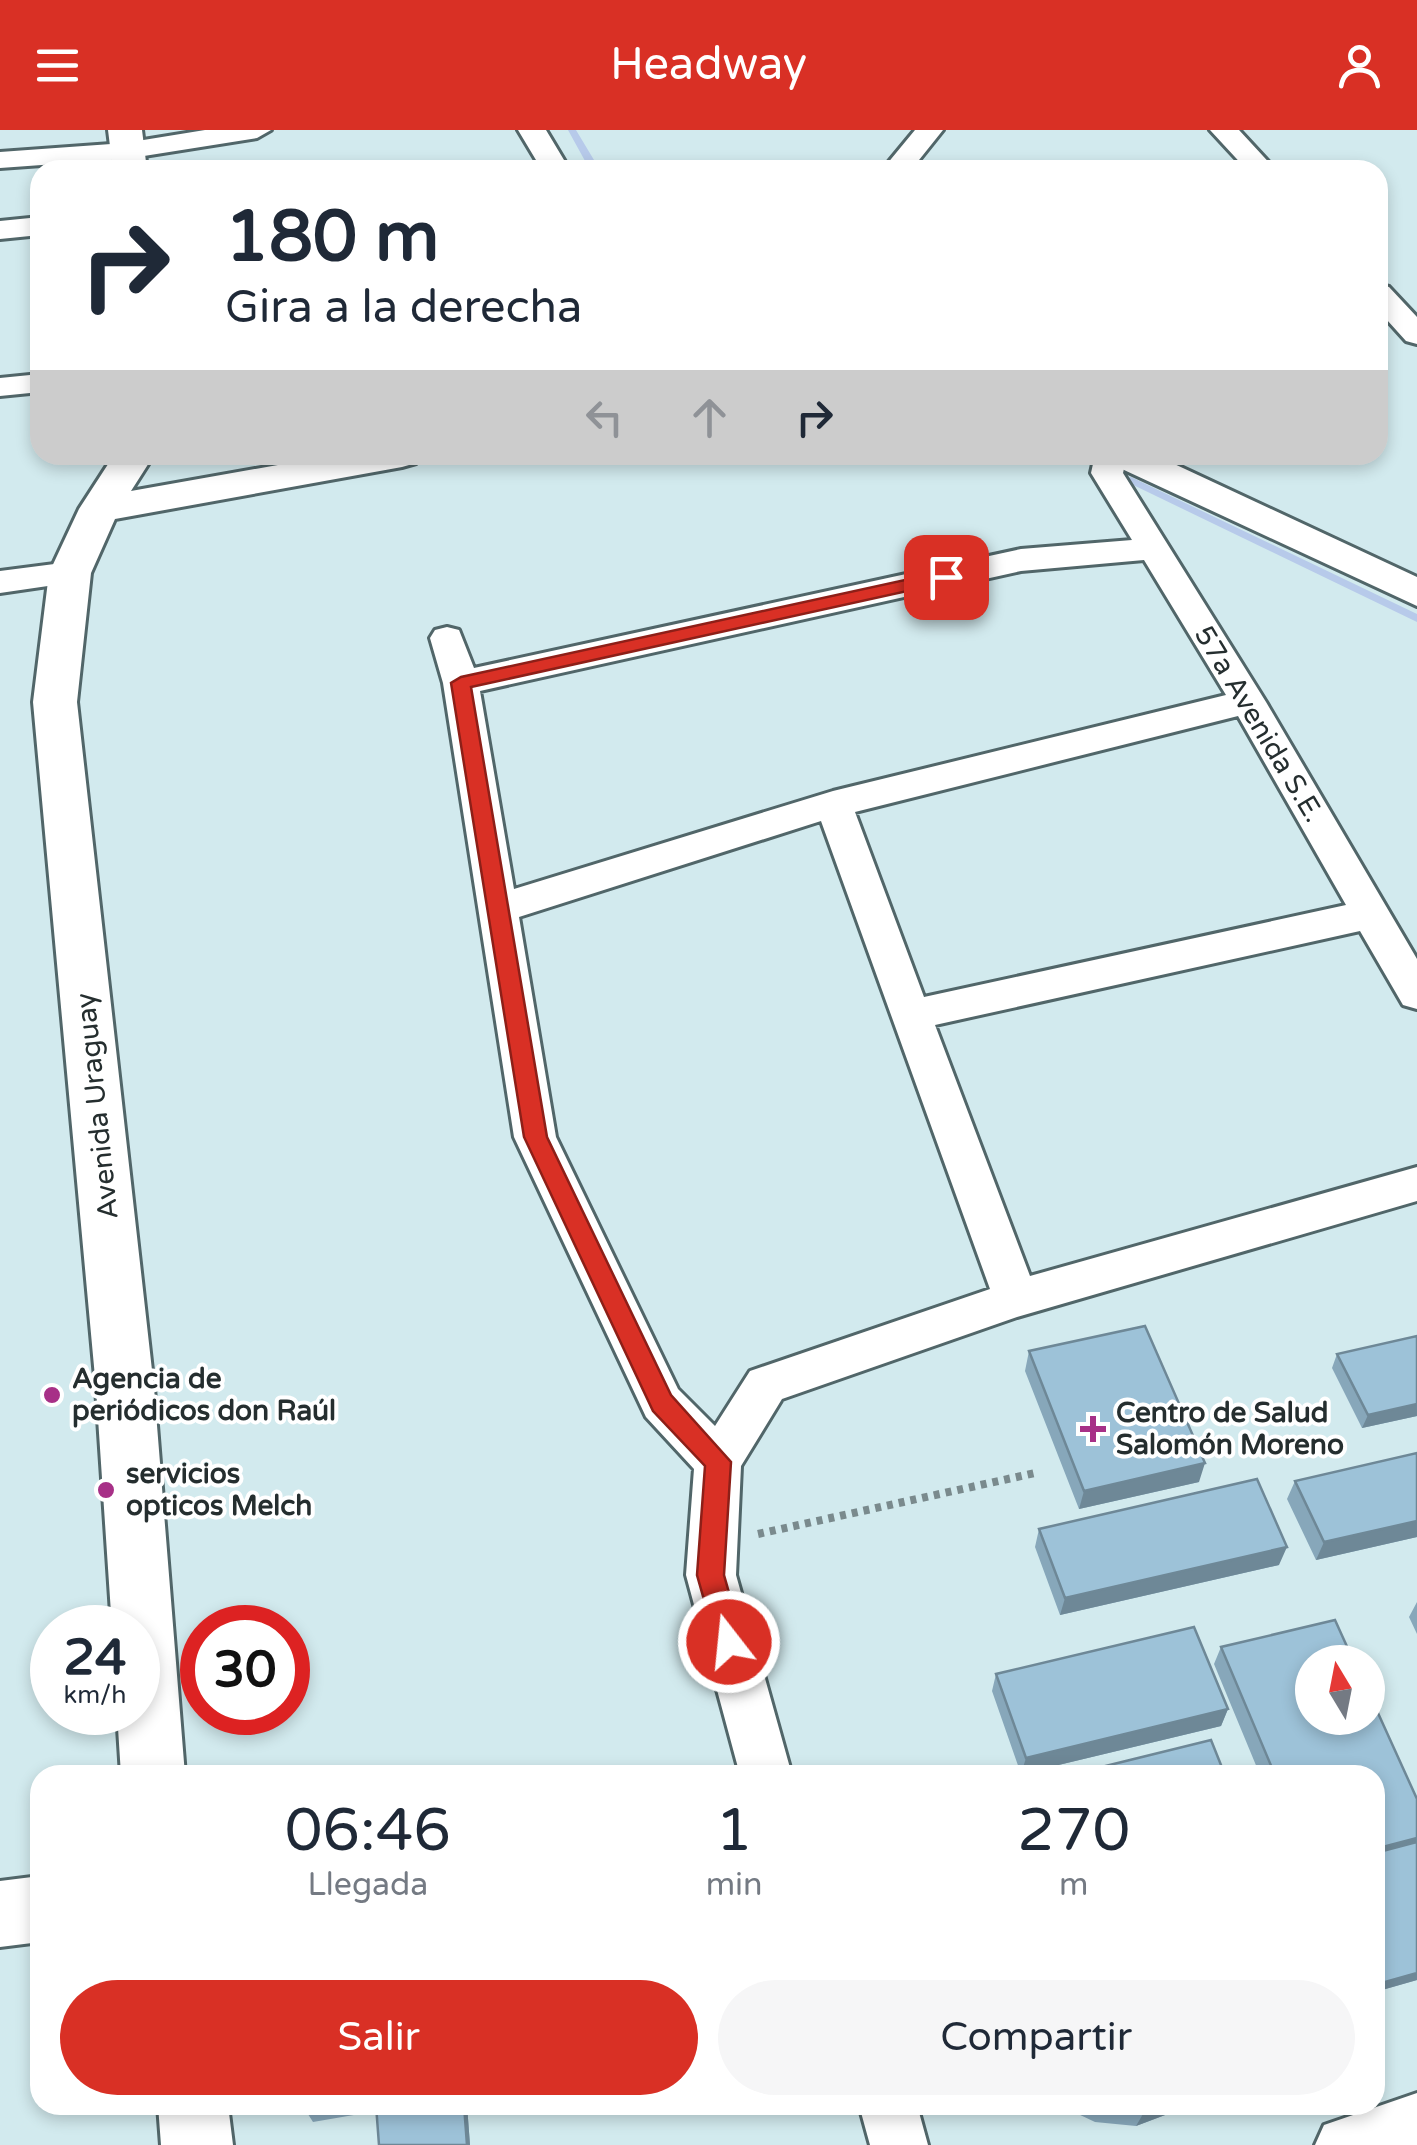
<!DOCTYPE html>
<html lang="es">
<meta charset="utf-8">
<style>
:root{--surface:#fff;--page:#f6f6f7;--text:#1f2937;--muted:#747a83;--accent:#d93025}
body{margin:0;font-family:"Varela Round",sans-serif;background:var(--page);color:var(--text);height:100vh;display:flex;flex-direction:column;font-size:38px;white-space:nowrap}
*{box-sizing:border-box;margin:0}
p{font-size:32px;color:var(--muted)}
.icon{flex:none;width:55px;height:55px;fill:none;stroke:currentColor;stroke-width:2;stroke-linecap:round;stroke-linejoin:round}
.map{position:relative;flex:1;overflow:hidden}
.sheet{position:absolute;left:30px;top:1635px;width:1355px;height:350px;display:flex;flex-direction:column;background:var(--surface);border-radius:30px;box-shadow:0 5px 15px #0003}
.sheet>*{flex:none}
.hud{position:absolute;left:30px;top:30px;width:1358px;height:305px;border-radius:30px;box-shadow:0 5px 15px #0003;background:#fff;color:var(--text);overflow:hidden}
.needle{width:65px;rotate:350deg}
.tools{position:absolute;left:1295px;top:1515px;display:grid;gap:20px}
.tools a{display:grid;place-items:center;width:90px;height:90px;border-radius:50%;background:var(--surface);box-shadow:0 5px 15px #0003;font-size:50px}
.speed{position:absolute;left:30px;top:1475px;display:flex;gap:20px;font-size:50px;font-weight:700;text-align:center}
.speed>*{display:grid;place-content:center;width:130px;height:130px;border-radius:50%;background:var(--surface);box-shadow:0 5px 15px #0003;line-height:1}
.speed small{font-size:25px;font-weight:400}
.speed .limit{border:15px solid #d22;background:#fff;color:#111}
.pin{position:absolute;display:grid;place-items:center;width:85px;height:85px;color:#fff;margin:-42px;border-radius:20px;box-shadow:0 5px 15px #0006}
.me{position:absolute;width:110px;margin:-55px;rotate:344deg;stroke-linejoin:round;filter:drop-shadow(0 0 8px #0008)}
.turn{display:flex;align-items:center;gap:35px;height:210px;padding:0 30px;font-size:45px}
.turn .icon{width:130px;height:130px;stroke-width:2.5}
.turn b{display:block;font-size:70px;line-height:85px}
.lanes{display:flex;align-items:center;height:95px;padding:0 30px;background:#0003;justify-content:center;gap:50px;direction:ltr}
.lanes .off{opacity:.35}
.eta{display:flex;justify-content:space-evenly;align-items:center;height:170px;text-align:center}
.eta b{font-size:60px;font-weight:600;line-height:70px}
.cta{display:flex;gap:20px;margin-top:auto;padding:20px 30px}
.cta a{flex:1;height:115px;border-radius:60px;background:var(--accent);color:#fff;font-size:40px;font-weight:600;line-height:115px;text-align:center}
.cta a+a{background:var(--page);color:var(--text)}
header{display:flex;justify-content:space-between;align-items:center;height:130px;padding:0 30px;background:var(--accent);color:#fff;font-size:45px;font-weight:600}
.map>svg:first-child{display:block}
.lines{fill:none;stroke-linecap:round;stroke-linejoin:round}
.stream{fill:#b7caea;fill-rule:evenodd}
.minor-casing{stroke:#516669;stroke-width:6}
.tertiary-casing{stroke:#516669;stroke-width:6}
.path{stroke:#7a8a8d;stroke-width:8;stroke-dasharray:6 6;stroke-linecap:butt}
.minor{fill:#fff;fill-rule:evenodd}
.tertiary{fill:#fff;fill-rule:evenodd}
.wall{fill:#87a7ba}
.shaded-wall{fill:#6e8897}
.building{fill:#9dc2d8;stroke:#6e8897;stroke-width:2.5}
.route{fill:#d93025;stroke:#8d1f18;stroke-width:2.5}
.poi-dot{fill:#a73087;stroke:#fff;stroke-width:4}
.labels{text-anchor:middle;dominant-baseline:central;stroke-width:8;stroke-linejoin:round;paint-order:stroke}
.street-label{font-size:28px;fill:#252e2f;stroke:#fff}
.poi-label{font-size:28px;font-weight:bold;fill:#252e2f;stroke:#fff;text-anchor:start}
</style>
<header><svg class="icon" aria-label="menu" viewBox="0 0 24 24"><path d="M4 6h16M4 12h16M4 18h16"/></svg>Headway<svg class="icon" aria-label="person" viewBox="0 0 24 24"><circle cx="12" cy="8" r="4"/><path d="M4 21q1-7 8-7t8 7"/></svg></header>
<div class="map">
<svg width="1417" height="2015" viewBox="0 0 1417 2015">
<rect width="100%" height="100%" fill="#d2eaee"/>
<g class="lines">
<path class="stream" d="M568 0H576L600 40H590Z
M1131 347 1417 484V492L1127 352V348Z"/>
<g class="minor-casing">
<path id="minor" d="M205 0H271L257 8 125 29 0 38V22L125 13Z
M518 0H546L570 40H542Z
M915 0H943L911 40H882Z
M1210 0H1239L1276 40H1247Z
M40 87V105L0 109V91Z
M1378 154 1389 157 1417 187V214L1406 211 1378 180Z
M40 244V262L0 266V248Z
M1095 325H1127L1123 343 1266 572 1417 829V879L1403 875 1360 801 935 895 1030 1146 1417 1037V1071L1017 1187 782 1269 741 1336 736 1445 792 1645H740L686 1445 694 1339 646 1287 514 1007 443 553 430 508 435 500 447 497 459 500 474 538 1021 419 1132 410 1091 343ZM1144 430 1226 565 833 661 514 759 480 561 1021 441ZM1238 586 1346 775 924 867 855 682ZM821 691 990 1159 750 1241 715 1296 678 1259 556 1007 519 787Z
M70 432 82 435 87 443 82 451 0 463V441Z
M1417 1963V2015H1315L1324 1995Z
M859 1975H917L928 2015H870Z"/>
</g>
<g class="tertiary-casing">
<path id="tertiary" d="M108 0H142L147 40H113Z
M114 325H154L131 361 334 325H422L416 333 402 337 115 389 91 443 77 572 154 1258 185 1645H121L117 1582H138V1498H112L96 1258 33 572 49 443 79 379Z
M1103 325H1155L1417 447V476L1109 333Z
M40 1746V1812L0 1817V1751Z
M158 1975H228L233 2015H161Z"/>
</g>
<path class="path" d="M758 1404 1035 1343"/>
<use href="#minor" class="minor"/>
<use href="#tertiary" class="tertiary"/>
</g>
<path class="wall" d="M1417 1206V1286L1362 1298 1332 1238 1337 1224Z
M1029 1221 1199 1352 1079 1379 1025 1241Z
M1417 1323V1407L1316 1430 1287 1369 1295 1351Z
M1039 1399 1279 1435 1060 1485 1035 1417Z
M1417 1472V1504L1409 1487Z
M1221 1517 1417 1669V1850L1375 1862V1645H1260L1214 1534Z
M996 1544 1228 1579 1221 1596 1021 1644 992 1561Z
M306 1975H467L470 2015H379L377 1981 313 1992 306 1981Z
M1059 1975H1179L1173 1982 1136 1996 1095 1992Z"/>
<path class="shaded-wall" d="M1417 1274V1286L1362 1298 1368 1285Z
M1205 1333 1199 1352 1079 1379 1084 1361Z
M1417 1391V1407L1316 1430 1324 1412Z
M1287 1417 1279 1435 1060 1485 1065 1468Z
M1228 1579 1221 1596 1021 1644 1026 1628Z
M1417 1708V1720L1375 1731V1719Z
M1417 1843V1850L1375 1862V1857L1378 1854Z
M464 1975H467L470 2015H467Z
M1166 1975H1179L1173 1982 1136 1996 1143 1984Z"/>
<path class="building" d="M1145 1196 1205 1333 1084 1361 1029 1221Z
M1417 1206V1274L1368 1285 1337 1224Z
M1417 1323V1391L1324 1412 1295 1351Z
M1257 1349 1287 1417 1065 1468 1039 1399Z
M1335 1490 1354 1532H1312V1588H1368V1561L1417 1669V1708L1375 1719V1645H1275L1221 1517Z
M1194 1497 1228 1579 1026 1628 996 1544Z
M1211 1610 1225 1645H1069Z
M1417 1712V1843L1378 1854 1375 1847V1723Z
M306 1975H336L306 1981Z
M376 1975H464L467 2015H379Z
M1090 1975H1166L1143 1984 1101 1980Z"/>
<path class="route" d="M946 441 955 447 953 451 471 557 547 1007 671 1265 731 1332 724 1445 743 1512 739 1520 729 1524 720 1520 716 1512 697 1445 705 1336 653 1281 524 1007 451 553 461 547Z"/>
<g class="poi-dot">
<circle cx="52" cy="1265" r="10"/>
<path d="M1088 1284h10v10h10v10h-10v10h-10v-10h-10v-10h10z"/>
<circle cx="106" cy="1360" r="10"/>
</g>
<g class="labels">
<g class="street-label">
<text transform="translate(1259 594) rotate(59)">57a Avenida S.E.</text>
<text transform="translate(97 976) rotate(-96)">Avenida Uraguay</text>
</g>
<g class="poi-label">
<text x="72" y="1249">Agencia de<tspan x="72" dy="32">periódicos don Raúl</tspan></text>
<text x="1116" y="1283">Centro de Salud<tspan x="1116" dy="32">Salomón Moreno</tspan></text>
<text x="126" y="1344">servicios<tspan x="126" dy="32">opticos Melch</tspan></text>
</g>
</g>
</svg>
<div class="tools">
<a><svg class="needle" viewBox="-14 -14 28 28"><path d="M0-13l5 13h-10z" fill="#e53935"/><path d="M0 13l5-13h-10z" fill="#747a83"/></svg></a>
</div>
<div class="speed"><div>24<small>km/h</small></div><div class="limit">30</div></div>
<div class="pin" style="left:946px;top:447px;background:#d93025"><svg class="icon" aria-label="arrive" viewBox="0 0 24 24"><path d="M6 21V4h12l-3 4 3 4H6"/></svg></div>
<svg class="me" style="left:729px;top:1512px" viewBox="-20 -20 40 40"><circle r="17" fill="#d93025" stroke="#fff" stroke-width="3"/><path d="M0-11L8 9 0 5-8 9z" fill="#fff"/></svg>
<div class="hud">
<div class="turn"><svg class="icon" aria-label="right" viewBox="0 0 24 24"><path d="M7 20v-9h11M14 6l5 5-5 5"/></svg><div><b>180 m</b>Gira a la derecha</div></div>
<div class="lanes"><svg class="icon off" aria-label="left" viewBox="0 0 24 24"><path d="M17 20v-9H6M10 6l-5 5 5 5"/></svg><svg class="icon off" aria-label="ahead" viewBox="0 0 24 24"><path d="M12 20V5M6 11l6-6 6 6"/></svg><svg class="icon" aria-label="right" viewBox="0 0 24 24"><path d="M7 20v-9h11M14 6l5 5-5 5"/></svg></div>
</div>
<section class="sheet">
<div class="eta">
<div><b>06:46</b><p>Llegada</p></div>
<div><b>1</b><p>min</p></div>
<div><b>270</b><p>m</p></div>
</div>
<div class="cta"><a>Salir</a><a>Compartir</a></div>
</section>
</div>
